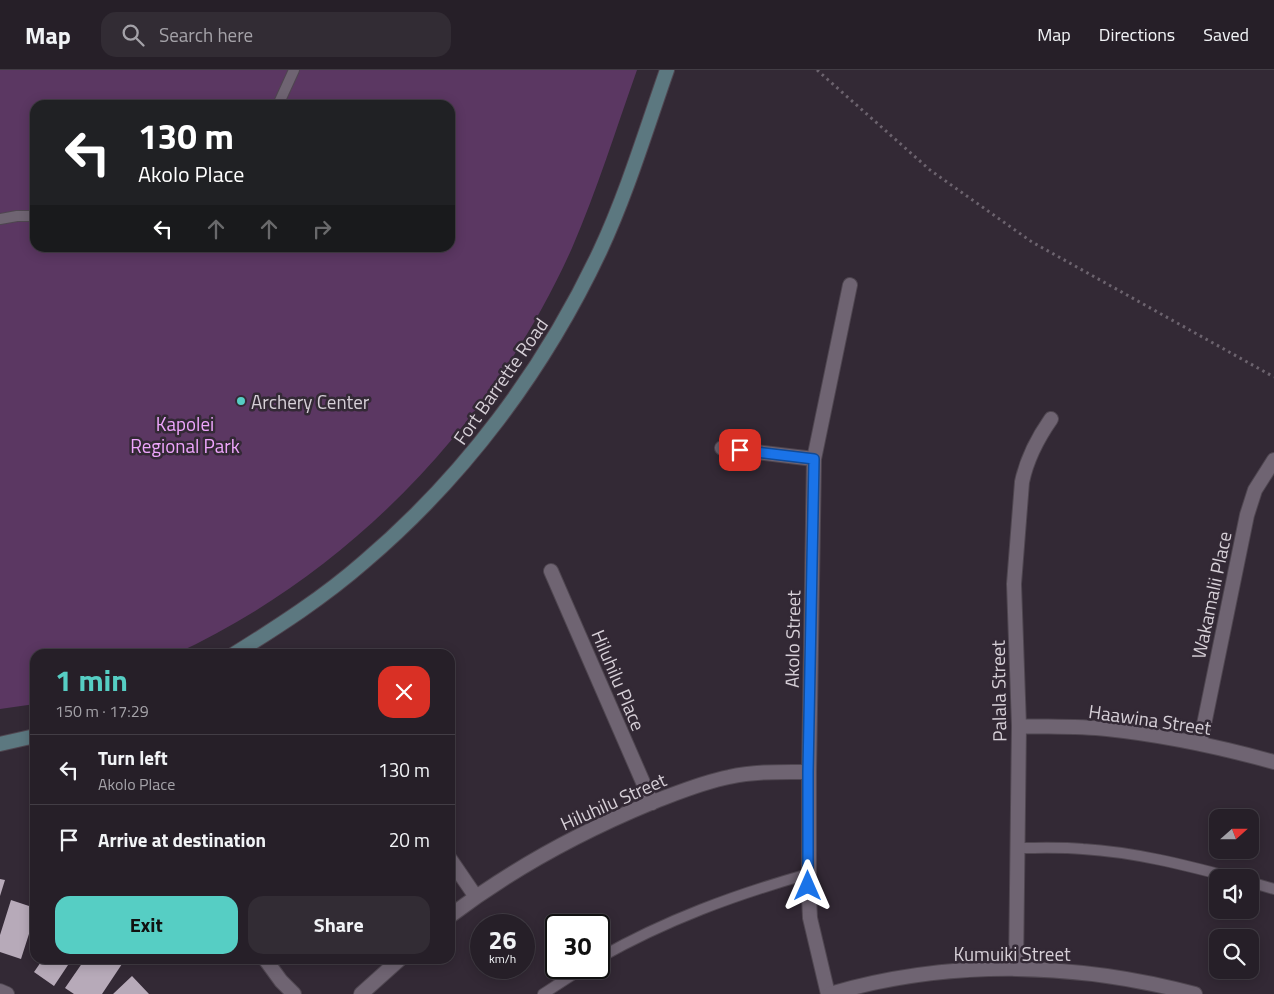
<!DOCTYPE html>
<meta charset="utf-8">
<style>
:root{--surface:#261f28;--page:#322c34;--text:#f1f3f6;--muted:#a4a2a8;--line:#423d45;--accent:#56cec4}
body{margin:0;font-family:"Titillium Web",sans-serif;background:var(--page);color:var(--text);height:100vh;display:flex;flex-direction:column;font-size:19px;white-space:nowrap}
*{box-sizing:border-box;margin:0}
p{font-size:16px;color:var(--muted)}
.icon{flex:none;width:28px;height:28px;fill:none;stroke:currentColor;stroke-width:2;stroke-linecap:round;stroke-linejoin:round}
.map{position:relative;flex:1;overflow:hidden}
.panel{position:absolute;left:30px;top:579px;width:425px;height:315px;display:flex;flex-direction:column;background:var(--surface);border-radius:15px;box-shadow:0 2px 12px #0003,0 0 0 1px var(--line)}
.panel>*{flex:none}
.guide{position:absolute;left:30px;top:30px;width:425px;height:152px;border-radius:15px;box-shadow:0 2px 12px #0003,0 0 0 1px var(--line);background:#202124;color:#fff;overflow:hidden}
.needle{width:32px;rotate:69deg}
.fabs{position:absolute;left:1209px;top:739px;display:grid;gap:10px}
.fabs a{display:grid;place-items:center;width:50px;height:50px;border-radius:10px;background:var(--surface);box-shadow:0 2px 12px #0003,0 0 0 1px var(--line);font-size:25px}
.speed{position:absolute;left:470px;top:844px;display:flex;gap:10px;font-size:25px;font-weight:700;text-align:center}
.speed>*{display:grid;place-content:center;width:65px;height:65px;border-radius:50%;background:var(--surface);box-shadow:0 2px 12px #0003,0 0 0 1px var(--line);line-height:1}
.speed small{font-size:12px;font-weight:400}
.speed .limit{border:2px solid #111;border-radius:8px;background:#fff;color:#111}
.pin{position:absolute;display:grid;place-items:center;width:42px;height:42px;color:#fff;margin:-21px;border-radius:10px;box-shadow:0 2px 8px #0006}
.me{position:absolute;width:55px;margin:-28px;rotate:0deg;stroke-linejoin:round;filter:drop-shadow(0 0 4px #0008)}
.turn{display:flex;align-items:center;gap:18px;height:105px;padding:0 25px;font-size:22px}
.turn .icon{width:65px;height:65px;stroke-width:2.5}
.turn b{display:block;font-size:35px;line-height:42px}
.lanes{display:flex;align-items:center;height:48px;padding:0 25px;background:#0003;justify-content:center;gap:25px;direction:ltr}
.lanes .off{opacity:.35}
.round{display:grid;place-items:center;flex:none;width:52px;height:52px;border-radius:15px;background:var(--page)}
.summary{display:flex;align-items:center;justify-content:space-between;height:85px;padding:0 25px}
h1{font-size:30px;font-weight:700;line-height:38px;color:var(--accent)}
.action{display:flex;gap:10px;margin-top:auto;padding:10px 25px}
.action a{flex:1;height:58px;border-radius:15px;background:var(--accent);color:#111;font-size:20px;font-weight:700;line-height:58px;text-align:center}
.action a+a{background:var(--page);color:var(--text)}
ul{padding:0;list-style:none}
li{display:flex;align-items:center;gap:15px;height:70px;padding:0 25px;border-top:1px solid var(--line)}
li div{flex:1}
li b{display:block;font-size:19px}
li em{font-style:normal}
header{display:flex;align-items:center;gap:30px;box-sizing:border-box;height:70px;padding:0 25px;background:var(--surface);border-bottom:1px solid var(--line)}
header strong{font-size:24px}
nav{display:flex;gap:28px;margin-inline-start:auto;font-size:18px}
.search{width:350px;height:45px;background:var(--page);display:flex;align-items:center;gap:12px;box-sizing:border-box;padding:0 18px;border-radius:15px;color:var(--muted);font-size:19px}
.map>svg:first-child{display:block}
.green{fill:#5b3762;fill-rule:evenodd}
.building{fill:#b7aab9}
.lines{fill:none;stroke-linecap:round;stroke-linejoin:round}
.service-casing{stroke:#4f4650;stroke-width:12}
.minor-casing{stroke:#4f4650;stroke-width:16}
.tertiary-casing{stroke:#4f4650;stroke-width:16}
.secondary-casing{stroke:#4f4650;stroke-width:16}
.path{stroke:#6c636e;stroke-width:3;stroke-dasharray:2.5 4;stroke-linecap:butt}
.service{stroke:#6f6472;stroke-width:10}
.minor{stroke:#6f6472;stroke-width:14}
.tertiary{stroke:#6f6472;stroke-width:14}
.secondary{stroke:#5c7880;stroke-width:14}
.route-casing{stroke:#114b97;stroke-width:12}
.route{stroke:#1a73e8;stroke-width:9}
.poi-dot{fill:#56cec4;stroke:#332935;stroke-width:2}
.labels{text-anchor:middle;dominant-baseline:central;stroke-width:5;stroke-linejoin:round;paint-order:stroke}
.street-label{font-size:19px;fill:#d6cfd7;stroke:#332935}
.poi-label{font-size:19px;fill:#d6cfd7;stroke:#332935;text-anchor:start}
.park-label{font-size:19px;fill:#efa6fd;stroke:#332935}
</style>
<header>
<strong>Map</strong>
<div class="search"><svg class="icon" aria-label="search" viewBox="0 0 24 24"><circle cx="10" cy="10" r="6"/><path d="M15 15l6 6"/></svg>Search here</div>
<nav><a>Map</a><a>Directions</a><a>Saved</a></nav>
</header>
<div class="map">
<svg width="1274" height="924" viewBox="0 0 1274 924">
<rect width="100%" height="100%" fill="#332935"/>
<path class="green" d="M0 0H637C616 59 597 120 572 178 494 353 349 504 175 584H35V634L0 639ZM35 35H450V178H35Z"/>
<path class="building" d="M0 809 5 810 0 826Z
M11 830 35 838V845L21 889 0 882V865Z
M43 889H72L54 916 34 902Z
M85 889H120L124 891 102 924H74L65 918Z
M132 906 149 924H113Z"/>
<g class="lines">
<g class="service-casing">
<path id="service" d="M278 35 294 0
M0 149 17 146H35
M1018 778C1039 778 1061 777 1083 779 1134 782 1185 795 1234 808
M1250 812 1274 819
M599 888C666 850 734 825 808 804
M543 924 583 898"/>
</g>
<g class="minor-casing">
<path id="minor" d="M722 378 814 389
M551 501 652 733
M1019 656C1048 657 1078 656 1107 659 1164 665 1220 677 1274 692
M1200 674 1247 445 1255 420 1274 390
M450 789 476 827
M450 846C512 799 580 762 653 732 677 723 703 712 729 707 755 701 782 702 809 702
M265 889 281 911 294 924
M1016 899 1019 656 1014 514 1022 412C1027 388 1037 369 1051 349
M0 921 7 924
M361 924 400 889
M828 924 810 848 809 827V702L814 389 850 215"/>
</g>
<g class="tertiary-casing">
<path id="tertiary" d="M830 924C949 889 1076 892 1195 924"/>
</g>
<g class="secondary-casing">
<path id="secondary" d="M234 584C279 556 324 527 364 492 464 407 544 300 600 181 627 123 646 60 667 0
M0 674 35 666"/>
</g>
<path class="path" d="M817 0 930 100 1032 172 1274 307"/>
<use href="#service" class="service"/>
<use href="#minor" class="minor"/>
<use href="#tertiary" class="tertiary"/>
<use href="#secondary" class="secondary"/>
</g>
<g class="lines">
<g class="route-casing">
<path id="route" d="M740 380 814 389 808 702V816"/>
</g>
<use href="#route" class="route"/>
</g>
<circle class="poi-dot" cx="241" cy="331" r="5"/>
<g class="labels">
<g class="street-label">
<text transform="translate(500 311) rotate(-55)">Fort Barrette Road</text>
<text transform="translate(1211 525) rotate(-78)">Wakamalii Place</text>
<text transform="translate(792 569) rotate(-89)">Akolo Street</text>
<text transform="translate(619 610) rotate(67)">Hiluhilu Place</text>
<text transform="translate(998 621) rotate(-91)">Palala Street</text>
<text transform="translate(1150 649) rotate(8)">Haawina Street</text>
<text transform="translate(613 731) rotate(-24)">Hiluhilu Street</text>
<text x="1012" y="883">Kumuiki Street</text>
</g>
<g class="poi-label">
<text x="251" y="331">Archery Center</text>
</g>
<g class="park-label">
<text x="185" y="353">Kapolei<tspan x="185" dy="22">Regional Park</tspan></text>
</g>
</g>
</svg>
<div class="fabs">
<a><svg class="needle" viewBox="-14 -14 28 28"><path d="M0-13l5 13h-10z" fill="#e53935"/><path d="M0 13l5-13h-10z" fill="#a4a2a8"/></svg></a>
<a><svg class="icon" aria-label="sound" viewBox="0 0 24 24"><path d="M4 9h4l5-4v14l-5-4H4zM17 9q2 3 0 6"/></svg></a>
<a><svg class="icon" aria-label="search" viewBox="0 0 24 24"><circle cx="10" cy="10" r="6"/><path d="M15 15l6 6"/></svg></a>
</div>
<div class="speed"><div>26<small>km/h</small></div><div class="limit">30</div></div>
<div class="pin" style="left:740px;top:380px;background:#d93025"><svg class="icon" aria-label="arrive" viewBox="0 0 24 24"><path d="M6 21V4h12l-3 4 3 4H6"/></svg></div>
<svg class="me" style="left:808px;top:816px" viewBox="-20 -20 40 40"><path d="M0-17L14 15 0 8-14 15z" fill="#1a73e8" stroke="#fff" stroke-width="4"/></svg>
<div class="guide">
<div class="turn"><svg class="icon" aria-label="left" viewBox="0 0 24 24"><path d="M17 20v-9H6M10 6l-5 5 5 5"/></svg><div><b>130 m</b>Akolo Place</div></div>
<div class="lanes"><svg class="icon" aria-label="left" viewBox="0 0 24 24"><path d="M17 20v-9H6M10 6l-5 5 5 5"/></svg><svg class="icon off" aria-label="ahead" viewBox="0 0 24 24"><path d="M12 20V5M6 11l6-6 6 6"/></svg><svg class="icon off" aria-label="ahead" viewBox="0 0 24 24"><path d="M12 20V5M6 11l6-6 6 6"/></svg><svg class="icon off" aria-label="right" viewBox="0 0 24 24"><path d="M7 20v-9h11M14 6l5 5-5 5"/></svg></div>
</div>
<section class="panel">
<div class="summary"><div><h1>1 min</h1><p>150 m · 17:29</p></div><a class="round" style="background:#d93025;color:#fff"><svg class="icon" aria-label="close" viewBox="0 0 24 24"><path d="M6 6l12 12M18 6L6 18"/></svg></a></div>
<ul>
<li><svg class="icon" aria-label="left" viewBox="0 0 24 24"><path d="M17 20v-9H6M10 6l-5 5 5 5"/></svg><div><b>Turn left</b><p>Akolo Place</p></div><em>130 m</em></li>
<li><svg class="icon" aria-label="arrive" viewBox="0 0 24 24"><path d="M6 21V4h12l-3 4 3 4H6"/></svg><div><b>Arrive at destination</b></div><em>20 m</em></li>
</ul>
<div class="action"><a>Exit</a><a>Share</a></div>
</section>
</div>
